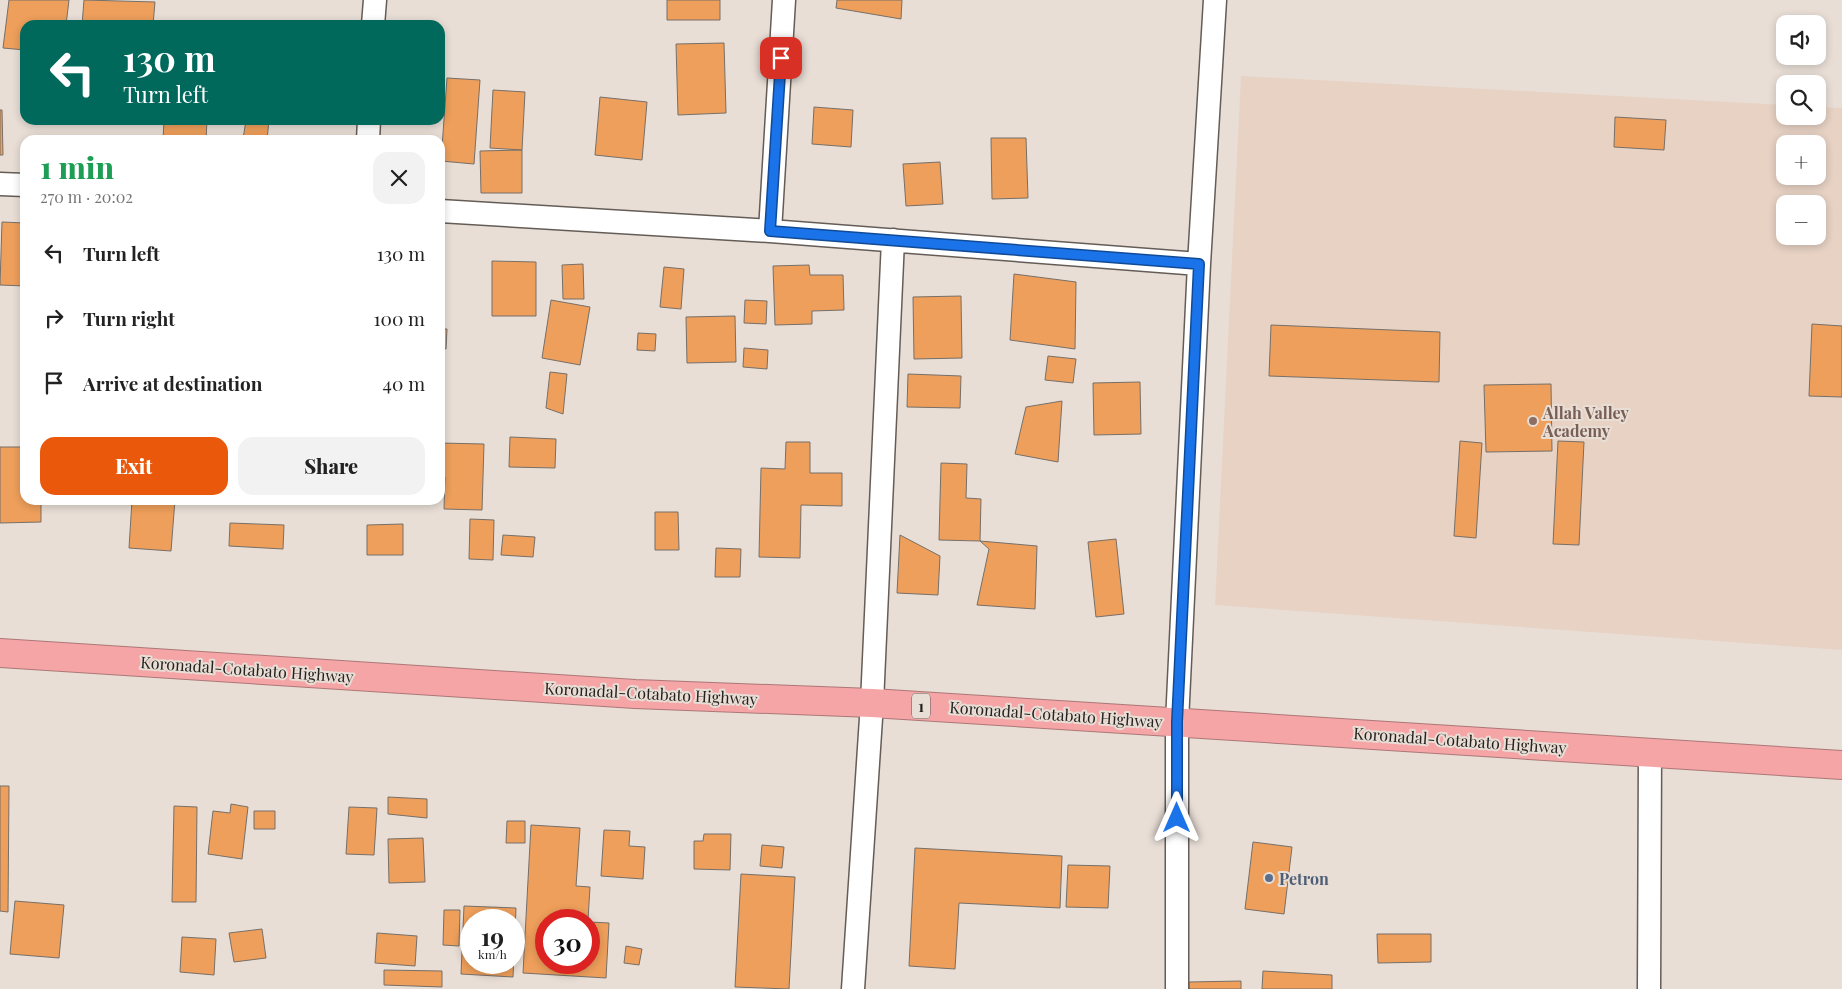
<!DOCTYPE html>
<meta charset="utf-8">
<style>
:root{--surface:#fff;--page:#f2f2f2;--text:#222;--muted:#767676;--accent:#ea580c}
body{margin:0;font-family:"Playfair Display",serif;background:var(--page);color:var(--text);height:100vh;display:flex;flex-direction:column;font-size:19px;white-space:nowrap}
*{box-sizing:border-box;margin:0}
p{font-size:16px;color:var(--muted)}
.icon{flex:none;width:28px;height:28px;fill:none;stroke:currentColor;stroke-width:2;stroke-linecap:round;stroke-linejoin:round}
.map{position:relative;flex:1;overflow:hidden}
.details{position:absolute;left:20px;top:135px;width:425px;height:370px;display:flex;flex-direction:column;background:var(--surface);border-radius:15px;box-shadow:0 2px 8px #0003}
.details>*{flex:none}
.guide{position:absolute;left:20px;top:20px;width:425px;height:105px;border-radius:15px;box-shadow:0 2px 8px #0003;background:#00695c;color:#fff;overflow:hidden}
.buttons{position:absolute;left:1776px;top:15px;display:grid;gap:10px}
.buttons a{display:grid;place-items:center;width:50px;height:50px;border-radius:10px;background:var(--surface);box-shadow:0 2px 8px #0003;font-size:25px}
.speed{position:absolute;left:460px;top:909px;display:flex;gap:10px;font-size:25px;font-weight:700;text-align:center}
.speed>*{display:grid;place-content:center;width:65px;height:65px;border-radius:50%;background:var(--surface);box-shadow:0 2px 8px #0003;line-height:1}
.speed small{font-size:12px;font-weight:400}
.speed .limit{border:8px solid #d22;background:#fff;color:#111}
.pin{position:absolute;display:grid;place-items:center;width:42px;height:42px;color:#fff;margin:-21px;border-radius:10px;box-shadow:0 2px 8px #0006}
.me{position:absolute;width:55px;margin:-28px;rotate:0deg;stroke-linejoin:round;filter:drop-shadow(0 0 4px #0008)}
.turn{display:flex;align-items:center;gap:18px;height:105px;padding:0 20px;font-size:22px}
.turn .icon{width:65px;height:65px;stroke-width:2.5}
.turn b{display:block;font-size:35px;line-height:42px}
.round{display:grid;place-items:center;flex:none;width:52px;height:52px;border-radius:15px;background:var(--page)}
.headline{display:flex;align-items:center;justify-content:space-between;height:85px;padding:0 20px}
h1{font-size:30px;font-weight:800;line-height:38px;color:#1e9e55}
.primary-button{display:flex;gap:10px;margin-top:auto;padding:10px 20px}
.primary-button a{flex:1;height:58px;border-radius:15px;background:var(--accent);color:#fff;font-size:20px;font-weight:800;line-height:58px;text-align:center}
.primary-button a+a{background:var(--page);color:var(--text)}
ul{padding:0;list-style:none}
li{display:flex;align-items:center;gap:15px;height:65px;padding:0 20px}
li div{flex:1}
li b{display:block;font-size:19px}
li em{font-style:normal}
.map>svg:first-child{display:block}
.education{fill:#e7d2c4;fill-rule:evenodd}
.building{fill:#ee9f5b;stroke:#776f68;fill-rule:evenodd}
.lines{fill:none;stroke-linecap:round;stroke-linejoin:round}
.street-casing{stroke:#645c56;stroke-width:25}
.highway-casing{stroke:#ac7776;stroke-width:30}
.street{stroke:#fff;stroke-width:22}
.highway{stroke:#f5a5a6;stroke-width:28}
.route-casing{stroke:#114b97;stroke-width:12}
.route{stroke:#1a73e8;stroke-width:9}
.education-dot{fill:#8d6e63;stroke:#e8ded6;stroke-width:2}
.service-dot{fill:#5c6f8a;stroke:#e8ded6;stroke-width:2}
.labels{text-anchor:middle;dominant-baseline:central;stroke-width:4;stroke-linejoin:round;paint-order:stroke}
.shield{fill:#e8ded6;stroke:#5f5a55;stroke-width:1}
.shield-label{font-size:15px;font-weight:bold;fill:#24211e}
.education-label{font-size:16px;font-weight:bold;fill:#785e54;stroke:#e8ded6;text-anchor:start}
.street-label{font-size:16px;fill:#24211e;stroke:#e8ded6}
.service-label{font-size:16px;font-weight:bold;fill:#4e5e75;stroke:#e8ded6;text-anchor:start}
</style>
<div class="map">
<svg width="1842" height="989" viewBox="0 0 1842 989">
<rect width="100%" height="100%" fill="#e8ded6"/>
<path class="education" d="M1241 76 1785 105V116H1818V107L1842 108V650L1215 605ZM1785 144H1818V176H1785ZM1785 204H1818V236H1785Z"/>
<path class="building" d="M9 0H69L66 25H25V50L3 48Z
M84 0 155 2 153 25H82Z
M667 0H720V20H667Z
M837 0H902L901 19 836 8Z
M724 43 726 113 678 115 676 44Z
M447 78 480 80 474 164 441 161Z
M493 90 525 92 522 150 490 148Z
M600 97 647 102 642 160 595 155Z
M814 107 853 110 851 147 812 144Z
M0 110H2L3 155H0Z
M1615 117 1666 120 1664 150 1614 147Z
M164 120H207L206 140H163Z
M246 120H269L267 140 243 139Z
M991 138H1026L1028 198 992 199Z
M522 150V193H481L480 151Z
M940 162 943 204 906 206 903 164Z
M2 222 25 223V286L0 285Z
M492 261 536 262V316H492Z
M583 264 584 299H563L562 265Z
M809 265 810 275H843L844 310 812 311V324L775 325 773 266Z
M664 267 684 269 681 309 660 307Z
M1014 274 1076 282 1075 349 1010 340Z
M961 296 962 358 914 359 913 297Z
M551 300 590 307 580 365 542 358Z
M745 300 767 301 766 324 744 323Z
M735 316 736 362 687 363 686 317Z
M1812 324 1842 326V397L1809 396Z
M1271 325 1440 332 1439 382 1269 376Z
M440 329H447L446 349 440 348Z
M638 333 656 334 655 351 637 350Z
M744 348 768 350 767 369 743 367Z
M1048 356 1076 359 1073 383 1045 380Z
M550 372 567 374 563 414 546 408Z
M908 374 961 376 960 408 907 407Z
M1140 382 1141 434 1094 435 1093 383Z
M1551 384 1552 451 1486 452 1484 385Z
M1062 401 1058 462 1015 454 1026 407Z
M510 437 556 439 555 468 509 467Z
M1460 441 1482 443 1476 538 1454 536Z
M1558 441 1584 442 1579 545 1553 544Z
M786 442H810V473H842V506L801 505 800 558 759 557 761 468 785 469Z
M440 443 484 444 482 510 444 509 445 477H440Z
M0 447H25V500H41V522L0 523Z
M941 463 967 464 966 498 981 499 980 541 939 540Z
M132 500H175L171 551 129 548Z
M655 512H678L679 550H655Z
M470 519 494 520 493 560 469 559Z
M230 523 284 525 283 549 229 546Z
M403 524V555H367V525Z
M503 535 535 537 533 557 501 555Z
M900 535 940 556 938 595 897 593Z
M1116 539 1124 614 1096 617 1088 542Z
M980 541 1037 546 1035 609 977 605 989 549Z
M716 548 741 549 740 577H715Z
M0 786H9L8 912 0 911Z
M388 797 427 799V818L388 814Z
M231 804 248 807 242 859 208 854 213 811 230 813Z
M174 806 197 807 196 902H172Z
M349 807 377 808 374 855 346 854Z
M254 811H275V829H254Z
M507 821H525V843H506Z
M531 825 580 828 576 886 590 887 588 920H546V962H589V922L609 923 606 978 523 973Z
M604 830 630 831 629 846 645 847 643 879 601 876Z
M704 834H731L730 870 694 869V841H703Z
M423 838 425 882 389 883 388 839Z
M1253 842 1292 847 1284 914 1245 909Z
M762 845 784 847 782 868 760 866Z
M915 848 1062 856 1060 908 959 903 955 969 909 966Z
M1068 865 1110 866 1108 908 1066 907Z
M741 874 795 877 789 989 735 987Z
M15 901 64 905 59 958 10 954Z
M464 906 516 908 513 977 461 974ZM471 920H514V962H471Z
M444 910H460L459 946 443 945Z
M262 929 266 958 234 962 229 933Z
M377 933 417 936 415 966 375 963Z
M1377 934H1431V962L1378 963Z
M182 937 216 939 214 975 180 972Z
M626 946 642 949 639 965 624 963Z
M384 970 442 971V987L384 985Z
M1263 971 1332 975V989H1262Z
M1241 981V989H1189V982Z"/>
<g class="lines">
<g class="street-casing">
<path id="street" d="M373 25 375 0
M368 140 369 120
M0 184 25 185
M440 211 770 231 1199 264
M770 231 784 0
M853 989 872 703 893 240
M1177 989V722L1199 264 1215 0
M1649 989 1650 751"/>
</g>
<g class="highway-casing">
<path id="highway" d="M0 653 635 694 872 703 1842 765"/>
</g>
<use href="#street" class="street"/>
<use href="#highway" class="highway"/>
</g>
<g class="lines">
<g class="route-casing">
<path id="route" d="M781 58 770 231 1199 264 1177 722V818"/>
</g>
<use href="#route" class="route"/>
</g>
<circle class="education-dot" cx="1533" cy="421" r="5"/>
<circle class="service-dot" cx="1269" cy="878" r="5"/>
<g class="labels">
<rect class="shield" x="912" y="693.5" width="18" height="25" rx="4"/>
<g class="shield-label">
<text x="921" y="706">1</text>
</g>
<g class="education-label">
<text x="1543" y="412">Allah Valley<tspan x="1543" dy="18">Academy</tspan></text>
</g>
<g class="street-label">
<text transform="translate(247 669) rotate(4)">Koronadal-Cotabato Highway</text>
<text transform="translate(651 693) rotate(3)">Koronadal-Cotabato Highway</text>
<text transform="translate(1056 714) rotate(4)">Koronadal-Cotabato Highway</text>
<text transform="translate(1460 740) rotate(4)">Koronadal-Cotabato Highway</text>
</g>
<g class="service-label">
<text x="1279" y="878">Petron</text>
</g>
</g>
</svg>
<div class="buttons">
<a><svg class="icon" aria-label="sound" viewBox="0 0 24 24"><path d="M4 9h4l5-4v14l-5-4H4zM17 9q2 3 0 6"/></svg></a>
<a><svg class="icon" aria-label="search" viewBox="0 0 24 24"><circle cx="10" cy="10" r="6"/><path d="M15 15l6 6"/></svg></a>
<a>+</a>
<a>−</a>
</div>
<div class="speed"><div>19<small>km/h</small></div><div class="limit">30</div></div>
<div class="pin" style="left:781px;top:58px;background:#d93025"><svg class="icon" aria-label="arrive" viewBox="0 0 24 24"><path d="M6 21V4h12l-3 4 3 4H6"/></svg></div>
<svg class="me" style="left:1177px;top:818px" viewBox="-20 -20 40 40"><path d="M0-17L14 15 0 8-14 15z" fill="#1a73e8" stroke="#fff" stroke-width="4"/></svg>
<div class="guide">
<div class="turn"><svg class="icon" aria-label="left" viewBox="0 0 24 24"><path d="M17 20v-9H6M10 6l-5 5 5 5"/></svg><div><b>130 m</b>Turn left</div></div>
</div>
<section class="details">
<div class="headline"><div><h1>1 min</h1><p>270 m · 20:02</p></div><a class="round"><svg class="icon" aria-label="close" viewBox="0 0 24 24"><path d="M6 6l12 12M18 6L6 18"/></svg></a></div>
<ul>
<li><svg class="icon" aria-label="left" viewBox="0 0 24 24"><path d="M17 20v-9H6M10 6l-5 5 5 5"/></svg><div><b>Turn left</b></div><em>130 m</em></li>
<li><svg class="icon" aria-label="right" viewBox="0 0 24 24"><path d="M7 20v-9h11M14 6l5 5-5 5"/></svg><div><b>Turn right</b></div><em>100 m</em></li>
<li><svg class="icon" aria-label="arrive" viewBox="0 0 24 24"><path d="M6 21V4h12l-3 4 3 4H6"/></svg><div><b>Arrive at destination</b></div><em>40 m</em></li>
</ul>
<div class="primary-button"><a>Exit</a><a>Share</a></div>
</section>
</div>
